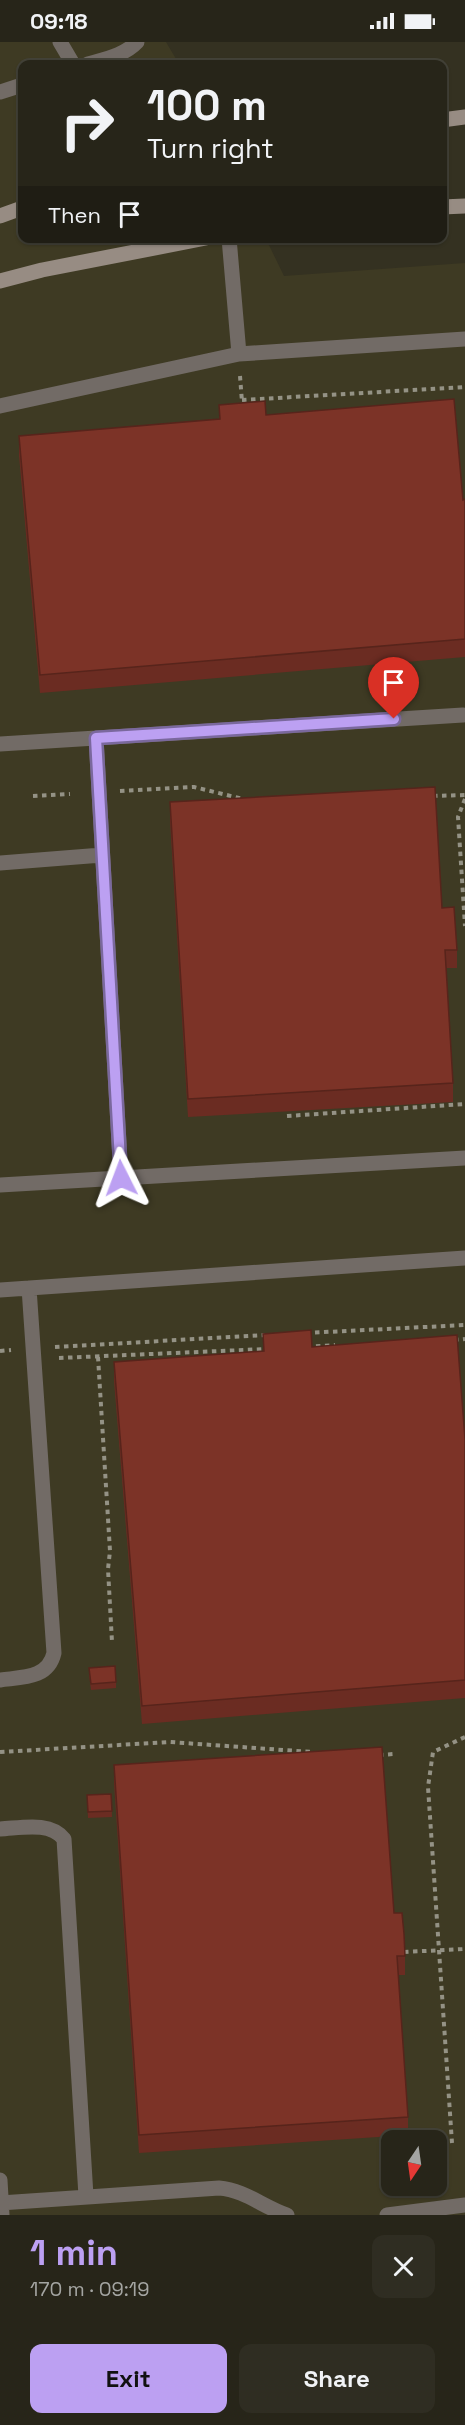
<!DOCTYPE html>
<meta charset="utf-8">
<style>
:root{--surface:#272519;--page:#2f2d22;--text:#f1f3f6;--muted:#a4a5a2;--line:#434238;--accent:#bca0f2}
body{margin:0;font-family:"Space Grotesk",sans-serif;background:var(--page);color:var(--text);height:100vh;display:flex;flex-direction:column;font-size:22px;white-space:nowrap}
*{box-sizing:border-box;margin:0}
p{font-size:20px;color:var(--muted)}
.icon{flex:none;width:33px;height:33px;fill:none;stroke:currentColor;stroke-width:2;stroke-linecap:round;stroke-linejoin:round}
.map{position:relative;height:2173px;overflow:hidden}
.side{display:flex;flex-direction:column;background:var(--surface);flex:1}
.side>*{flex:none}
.hud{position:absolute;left:18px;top:18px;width:429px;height:183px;border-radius:12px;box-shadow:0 2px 4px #0004,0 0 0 2px var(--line);background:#272519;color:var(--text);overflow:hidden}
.needle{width:39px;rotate:193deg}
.controls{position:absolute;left:381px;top:2088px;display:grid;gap:12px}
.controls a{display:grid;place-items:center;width:66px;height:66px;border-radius:12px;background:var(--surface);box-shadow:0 2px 4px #0004,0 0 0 2px var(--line);font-size:30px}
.pin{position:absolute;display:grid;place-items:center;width:51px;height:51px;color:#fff;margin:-62px -26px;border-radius:50% 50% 50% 0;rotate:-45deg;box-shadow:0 0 6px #0007}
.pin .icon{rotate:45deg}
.me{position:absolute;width:66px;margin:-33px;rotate:357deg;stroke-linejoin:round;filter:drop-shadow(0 0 4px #0008)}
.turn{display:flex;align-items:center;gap:21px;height:126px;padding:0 30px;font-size:27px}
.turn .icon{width:78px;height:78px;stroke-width:2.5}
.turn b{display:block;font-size:42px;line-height:51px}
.then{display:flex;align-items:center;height:57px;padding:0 30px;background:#0003;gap:12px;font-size:22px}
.round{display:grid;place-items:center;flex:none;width:63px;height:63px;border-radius:12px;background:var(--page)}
.overview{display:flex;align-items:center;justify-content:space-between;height:102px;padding:0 30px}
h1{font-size:36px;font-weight:700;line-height:45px;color:var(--accent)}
.action{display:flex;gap:12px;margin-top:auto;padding:12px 30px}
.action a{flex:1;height:69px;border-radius:12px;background:var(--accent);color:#111;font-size:24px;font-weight:700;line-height:69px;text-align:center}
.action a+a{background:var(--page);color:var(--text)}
.status{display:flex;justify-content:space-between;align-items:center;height:42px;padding:0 30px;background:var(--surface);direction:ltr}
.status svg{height:16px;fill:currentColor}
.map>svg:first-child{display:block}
.built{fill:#3e3a23;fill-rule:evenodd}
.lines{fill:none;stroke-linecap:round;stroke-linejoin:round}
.path{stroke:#949285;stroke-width:4;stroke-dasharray:4.5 4.5;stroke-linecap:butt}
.lane{stroke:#726b66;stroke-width:15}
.secondary{stroke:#978c83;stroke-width:15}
.wall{fill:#6b2c22}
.building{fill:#7c3327;stroke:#57241b;stroke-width:1.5}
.route-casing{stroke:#7a689d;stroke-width:15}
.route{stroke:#bca0f2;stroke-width:10}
</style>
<div class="status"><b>09:18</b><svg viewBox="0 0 49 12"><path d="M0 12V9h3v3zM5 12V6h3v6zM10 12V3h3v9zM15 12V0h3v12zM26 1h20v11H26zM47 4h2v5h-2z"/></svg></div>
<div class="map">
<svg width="465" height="2173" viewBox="0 0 465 2173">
<rect width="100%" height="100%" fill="#343121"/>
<path class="built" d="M0 0H166L179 22H22V196L266 197 284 234 465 221V2173H0ZM392 2098H436V2144H392Z"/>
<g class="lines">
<path class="path" d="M240 334 242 360
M242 358 465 345
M120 749 194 745 243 757
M33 754 70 752
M433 754 465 753
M465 757 458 775 465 884
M287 1074 465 1062
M306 1291 465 1283
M454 1298 465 1297
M55 1305 266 1293
M307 1305 335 1303
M0 1309 11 1308
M98 1315 110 1509 108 1527 112 1600
M59 1316 266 1307
M0 1710 170 1700 312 1710
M379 1713 394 1712
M404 1910 465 1907
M452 2101 428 1745 433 1710 465 1695"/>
<path class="lane" d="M60 0 73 22
M88 22C105 17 125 13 137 0
M0 50 22 43
M229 196 239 312
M0 364 239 312 465 297
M96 696 121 1136
M0 702 463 673
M0 821 102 813
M0 1143 465 1116
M0 1248 465 1216
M0 1638C22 1635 48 1637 54 1611L29 1246
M0 1787C21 1786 50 1779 64 1797L86 2154
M0 2138 2 2173
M0 2161 219 2146C245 2148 263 2165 287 2173
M387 2173 465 2163"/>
<path class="secondary" d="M442 78 465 75
M442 165 465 164
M0 174 22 166
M0 239 42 228 206 196"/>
</g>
<path class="wall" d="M219 363 266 373 463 458 465 457V615L40 651 19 413V394L219 377Z
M170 760 442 866 457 908V926H446L453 1041V1060L188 1075 170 779Z
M263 1292 312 1305 465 1397V1656L142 1682 114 1339V1320L263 1309Z
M89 1632 116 1640V1646L91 1648Z
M114 1723 394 1871 405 1914V1933H398L408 2075V2093L139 2111 114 1741Z
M111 1752 112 1775 88 1776 87 1753Z"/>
<path class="building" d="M454 357 463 458 465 457V597L40 633 19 394 220 377 219 363 265 359 266 373Z
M435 745 442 866 454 865 457 908H445L453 1041 188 1057 170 760Z
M311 1288 312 1305 457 1293 465 1397V1638L142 1664 114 1320 264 1309 263 1292Z
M115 1624 116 1640 91 1642 89 1626Z
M382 1705 394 1871H402L404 1892 405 1914H397L408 2075 139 2093 114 1723Z
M111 1752 112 1769 88 1770 87 1753Z"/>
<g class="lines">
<g class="route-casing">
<path id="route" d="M121 1136 96 696 394 677"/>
</g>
<use href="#route" class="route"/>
</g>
</svg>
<div class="controls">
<a><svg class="needle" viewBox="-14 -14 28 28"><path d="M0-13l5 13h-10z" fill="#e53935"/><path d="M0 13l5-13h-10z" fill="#a4a5a2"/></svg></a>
</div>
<div class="pin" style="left:394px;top:677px;background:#d93025"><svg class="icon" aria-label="arrive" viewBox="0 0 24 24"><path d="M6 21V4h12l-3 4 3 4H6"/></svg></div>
<svg class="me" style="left:121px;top:1136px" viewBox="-20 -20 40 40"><path d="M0-17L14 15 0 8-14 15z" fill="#bca0f2" stroke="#fff" stroke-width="4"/></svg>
<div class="hud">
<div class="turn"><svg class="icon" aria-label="right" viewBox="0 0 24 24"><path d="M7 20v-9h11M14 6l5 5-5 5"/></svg><div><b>100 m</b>Turn right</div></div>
<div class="then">Then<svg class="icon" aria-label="arrive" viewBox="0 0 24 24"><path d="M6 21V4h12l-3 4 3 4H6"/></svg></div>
</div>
</div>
<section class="side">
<div class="overview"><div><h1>1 min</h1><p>170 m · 09:19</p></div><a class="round"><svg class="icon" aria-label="close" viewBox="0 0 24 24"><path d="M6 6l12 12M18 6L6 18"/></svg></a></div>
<div class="action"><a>Exit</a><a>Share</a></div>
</section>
